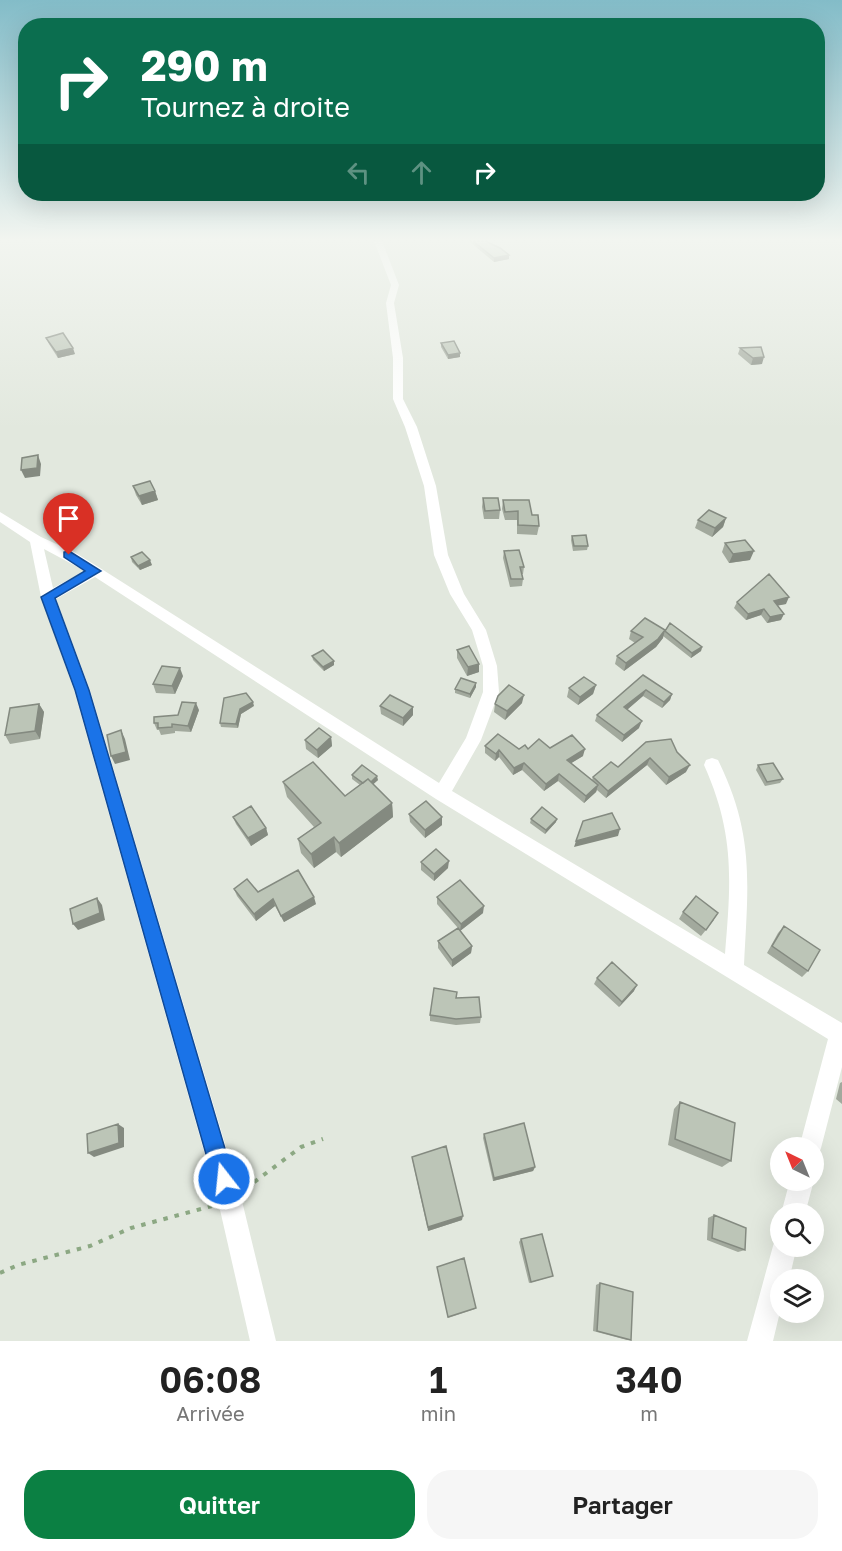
<!DOCTYPE html>
<html lang="fr">
<meta charset="utf-8">
<style>
:root{--surface:#fff;--page:#f6f6f6;--text:#222;--muted:#767676;--accent:#0b8043}
body{margin:0;font-family:"Golos Text",sans-serif;background:var(--page);color:var(--text);height:100vh;display:flex;flex-direction:column;font-size:22px;white-space:nowrap}
*{box-sizing:border-box;margin:0}
p{font-size:20px;color:var(--muted)}
.icon{flex:none;width:33px;height:33px;fill:none;stroke:currentColor;stroke-width:2;stroke-linecap:round;stroke-linejoin:round}
.map{position:relative;height:1341px;overflow:hidden}
.side{display:flex;flex-direction:column;background:var(--surface);flex:1}
.side>*{flex:none}
.hud{position:absolute;left:18px;top:18px;width:807px;height:183px;border-radius:24px;box-shadow:0 6px 24px #0002;background:#0b6e4f;color:#fff;overflow:hidden}
.needle{width:39px;rotate:317deg}
.tools{position:absolute;left:770px;top:1137px;display:grid;gap:12px}
.tools a{display:grid;place-items:center;width:54px;height:54px;border-radius:50%;background:var(--surface);box-shadow:0 6px 24px #0002;font-size:30px}
.pin{position:absolute;display:grid;place-items:center;width:51px;height:51px;color:#fff;margin:-62px -26px;border-radius:50% 50% 50% 0;rotate:-45deg;box-shadow:0 0 6px #0007}
.pin .icon{rotate:45deg}
.me{position:absolute;width:66px;margin:-33px;rotate:344deg;stroke-linejoin:round;filter:drop-shadow(0 0 4px #0008)}
.turn{display:flex;align-items:center;gap:21px;height:126px;padding:0 24px;font-size:27px}
.turn .icon{width:78px;height:78px;stroke-width:2.5}
.turn b{display:block;font-size:42px;line-height:51px}
.lanes{display:flex;align-items:center;height:57px;padding:0 24px;background:#0003;justify-content:center;gap:30px;direction:ltr}
.lanes .off{opacity:.35}
.eta{display:flex;justify-content:space-evenly;align-items:center;height:102px;text-align:center}
.eta b{font-size:36px;font-weight:600;line-height:42px}
.button{display:flex;gap:12px;margin-top:auto;padding:12px 24px}
.button a{flex:1;height:69px;border-radius:24px;background:var(--accent);color:#fff;font-size:24px;font-weight:600;line-height:69px;text-align:center}
.button a+a{background:var(--page);color:var(--text)}
.map>svg:first-child{display:block}
.lines{fill:none;stroke-linecap:round;stroke-linejoin:round}
.path{stroke:#8ca883;stroke-width:4;stroke-dasharray:4.5 7;stroke-linecap:butt}
.minor{fill:#fff;fill-rule:evenodd}
.wall{fill:#a2a99d}
.shaded-wall{fill:#848a80}
.building{fill:#bcc5b7;stroke:#848a80;stroke-width:1.5}
.route{fill:#1a73e8;stroke:#114b97;stroke-width:1.5}
</style>
<div class="map">
<svg width="842" height="1341" viewBox="0 0 842 1341">
<rect width="100%" height="100%" fill="#e2e8de"/>
<g class="lines">
<path class="path" d="M245 1189 301 1147 323 1139
M0 1273 18 1265 90 1246 131 1228 212 1206"/>
<path class="minor" d="M374 241H382L399 285 394 303 403 358V399L417 427 436 486 448 555 464 594 486 630 497 666 499 692 481 740 452 791 725 954C731 881 735 834 704 765L706 760 712 758 718 760C755 835 748 885 744 965L842 1023V1067L821 1148 818 1156 813 1158V1148H799L828 1039 436 799 95 577 56 599 90 690 242 1201 276 1341H250L218 1201 74 690 41 597 30 542 0 522V512L41 537 74 552 100 568 439 783 466 738 483 692V666L472 630 450 594 434 555 424 486 405 427 393 399V358L386 303 391 285ZM44 549 85 571 53 588Z
M813 1178 814 1180 805 1214H781L790 1180H813Z
M780 1236V1246H797L789 1280H780V1312L773 1341H747L773 1246 776 1237Z"/>
</g>
<path class="wall" d="M469 241H485L509 259 494 262Z
M46 338 75 354 58 358 49 344Z
M441 343 460 357 448 359 441 347Z
M740 348 762 364 751 365 738 354Z
M133 486 155 491 158 500 142 505 136 495Z
M483 498 500 510 499 519H484L482 507Z
M503 500 532 515 539 526 537 535 517 534V520H505L502 509Z
M726 518 723 527 712 537 695 528 698 520Z
M572 536 588 546 587 550 573 551 571 540Z
M725 543 750 560 729 563 722 552Z
M504 551 524 567 523 574H522L523 579 522 586 510 587 503 558Z
M131 557 152 565 140 570 132 562Z
M737 602 786 604 778 605 781 620 767 623 761 615 746 620 734 608Z
M665 630 702 647 701 651 691 658 663 636V638L656 647 624 671 615 664 617 656 635 643 629 639 631 631Z
M457 650 479 672 467 676 457 658Z
M312 656 334 661V665L324 671 313 660Z
M643 675 672 694 670 700 662 708 643 696 627 710 639 728 622 742 595 721 597 715Z
M183 676 175 694 156 693 153 684Z
M476 683V687L470 698 455 693V689Z
M596 685 593 694 578 705 567 697 569 688Z
M522 703 505 720 494 712 495 704Z
M39 704 44 712 40 739 10 744 5 735Z
M254 706 241 714 238 728 221 727 220 723Z
M380 706 413 707V715L403 726 381 714Z
M199 710 191 732 175 731V733L161 735 159 730H157L154 723 178 715Z
M331 737 332 746 318 758 306 749 305 740Z
M646 742 686 772 666 785 647 765 606 798 597 790 596 792 584 803 558 781 544 791 522 770 513 775 499 757 495 761 485 753V746L519 749 550 748 583 756 571 763 592 780 593 777 618 767Z
M758 765 783 779 780 783 765 786 756 770Z
M352 775 378 780 373 784 392 803 393 817 341 857 336 852 314 868 301 853 298 839 314 827 287 797 283 782 345 796 360 785 352 779Z
M409 814 442 825 425 838 410 822Z
M233 817 266 828 268 835 251 846 236 824Z
M531 819 556 822 545 834 530 823Z
M421 862 448 868 434 881 421 870Z
M234 889 258 892 316 904 284 922 275 906 256 921 237 896Z
M437 897 483 913 460 931 472 946 471 953 452 967 438 948V941L458 928 437 904Z
M683 912 714 920 701 936 679 919Z
M784 926 808 971 802 977 767 953 778 933Z
M597 978 634 991 619 1007 594 984Z
M456 998 481 1017 480 1023 456 1025 430 1021V1015Z
M842 1082V1104L836 1099 840 1083Z
M680 1102 731 1161 722 1167 668 1145 674 1109Z
M484 1134 535 1167 533 1171 493 1181 483 1138Z
M412 1157 462 1220 428 1231 413 1163Z
M714 1215 745 1250 738 1252 707 1240 708 1218Z
M521 1239 550 1277 529 1283 519 1242Z
M437 1267 475 1309 448 1318Z
M600 1283 631 1340H627L593 1331 596 1285Z"/>
<path class="shaded-wall" d="M509 255V259L494 262V258Z
M73 348 75 354 58 358 56 352Z
M460 353V357L448 359V355Z
M764 357 762 364 751 365 753 358Z
M38 455 41 464 40 476 25 478 21 470Z
M155 491 158 500 142 505 139 496Z
M726 518 723 527 712 537 715 528Z
M754 551 750 560 729 563 733 554Z
M150 560 152 565 140 570 138 566Z
M789 597 786 604 771 607 774 601Z
M764 609 761 615 746 620 748 614Z
M784 614 781 620 767 623 770 617Z
M665 630 663 638 656 647 624 671 626 663Z
M702 647 701 651 691 658 692 653Z
M334 661V665L324 671 323 667Z
M479 664V672L467 676 468 667Z
M180 668 183 676 175 694 172 686Z
M476 683V687L470 698V694Z
M596 685 593 694 578 705 580 697Z
M646 690 643 696 622 714 624 707Z
M672 694 670 700 662 708 664 702Z
M524 695 522 703 505 720 507 711Z
M253 702 254 706 241 714 238 728 236 724 240 709Z
M196 703 199 710 191 732 188 726Z
M39 704 44 712 40 739 35 731Z
M413 707V715L403 726V718Z
M642 721 639 728 622 742 624 735Z
M121 730 125 739 130 760 115 764 111 756Z
M331 737 332 746 318 758 317 750Z
M585 749 583 756 565 767 567 760Z
M499 750V757L495 761 496 754Z
M650 758 647 765 606 798 608 791Z
M524 763 522 770 513 775 514 768Z
M690 765 686 772 666 785 669 777Z
M559 774 558 781 544 791 546 784Z
M377 776 378 780 367 790V786Z
M598 785 596 792 584 803 586 796Z
M392 803 393 817 341 857 339 843Z
M442 817V825L425 838V830Z
M557 819 556 822 545 834 546 830Z
M266 828 268 835 251 846 248 838Z
M620 829 618 836 574 847 576 841Z
M334 837 336 852 314 868 311 854Z
M449 861 448 868 434 881V874Z
M314 897 316 904 284 922 281 916Z
M97 898 102 905 105 920 78 930 73 924Z
M273 899 275 906 256 921 254 914Z
M484 906 483 913 460 931 461 924Z
M472 946 471 953 452 967V960Z
M637 985 634 991 619 1007 622 1002Z
M118 1124 124 1128V1147L94 1157 88 1153Z
M535 1167 533 1171 493 1181 494 1178Z
M463 1216 462 1220 428 1231V1227Z"/>
<path class="building" d="M473 241H485L500 248 509 255 494 258Z
M63 333 73 348 56 352 46 338Z
M454 341 460 353 448 355 441 343Z
M761 347 764 357 753 358 740 348Z
M38 455 37 468 21 470 22 458Z
M150 481 155 491 139 496 133 486Z
M483 498H498L500 510 485 511Z
M503 500H529L532 515H538L539 526 518 525V511L505 512Z
M709 510 726 518 715 528 698 520Z
M586 535 588 546H574L572 536Z
M745 540 754 551 733 554 725 543Z
M519 550 524 567H520L523 579H511L504 551Z
M142 552 150 560 138 566 131 557Z
M769 574 789 597 774 601 784 614 770 617 764 609 748 614 737 602Z
M645 618 665 630 658 639 626 663 617 656 643 637 631 631Z
M670 623 702 647 692 653 665 631Z
M469 646 479 664 468 667 457 650Z
M323 650 334 661 323 667 312 656Z
M162 666 180 668 172 686 153 684Z
M643 675 672 694 664 702 646 690 624 707 642 721 624 735 597 715Z
M584 677 596 685 580 697 569 688Z
M461 678 476 683 470 694 455 689Z
M509 685 524 695 507 711 495 704 498 696Z
M246 693 253 702 240 709 236 724 220 723 224 698Z
M390 695 413 707 403 718 380 706Z
M182 702 196 703 188 726 172 724V727L158 728V723H154V717L178 715Z
M39 704 35 731 5 735 10 708Z
M319 728 331 737 317 750 305 740Z
M121 730 126 752 111 756 107 735Z
M498 734 519 749 525 745 528 749 539 739 550 748 572 735 585 749 567 760 598 785 586 796 559 774 546 784 524 763 514 768 499 750 496 754 485 746Z
M671 739 677 752 690 765 669 777 650 758 608 791 593 777 611 762 618 767 646 742Z
M313 762 345 796 368 779 392 803 339 843 334 837 311 854 298 839 321 823 283 782Z
M773 763 783 779 767 782 758 765Z
M362 765 377 776 371 782 368 779 363 783 352 775Z
M426 801 442 817 425 830 409 814Z
M251 806 266 828 248 838 233 817Z
M542 807 557 819 546 830 531 819Z
M612 813 620 829 576 841 583 821Z
M436 849 449 861 434 874 421 862Z
M298 870 314 897 281 916 273 899 254 914 234 889 247 879 258 892Z
M460 880 484 906 461 924 437 897Z
M696 896 718 913 706 930 683 912Z
M97 898 100 913 73 924 70 909Z
M784 926 820 950 808 971 772 946Z
M458 928 472 946 452 960 438 941Z
M612 962 637 985 622 1002 597 978Z
M434 988 457 992 456 998 479 997 481 1017 456 1019 430 1015Z
M680 1102 735 1123 731 1161 675 1139Z
M524 1123 535 1167 494 1178 484 1134Z
M118 1124 119 1143 88 1153 87 1134Z
M446 1146 463 1216 428 1227 412 1157Z
M714 1215 746 1228 745 1250 712 1238Z
M542 1234 553 1276 531 1282 521 1239Z
M464 1258 476 1308 448 1317 437 1267Z
M600 1283 633 1292 631 1340 597 1331Z"/>
<linearGradient id="sky" x2="0" y2="1"><stop stop-color="#83bcc8"/><stop offset="0.56" stop-color="#f2f5f0"/><stop offset="1" stop-color="#f2f5f0" stop-opacity="0"/></linearGradient>
<rect width="842" height="429" fill="url(#sky)"/>
<path class="route" d="M69 551 101 571 55 598 89 690 234 1179 231 1187 224 1190 216 1187 213 1179 75 690 41 597 85 571 64 557V552Z"/>
</svg>
<div class="tools">
<a><svg class="needle" viewBox="-14 -14 28 28"><path d="M0-13l5 13h-10z" fill="#e53935"/><path d="M0 13l5-13h-10z" fill="#767676"/></svg></a>
<a><svg class="icon" aria-label="search" viewBox="0 0 24 24"><circle cx="10" cy="10" r="6"/><path d="M15 15l6 6"/></svg></a>
<a><svg class="icon" aria-label="layers" viewBox="0 0 24 24"><path d="M12 4l9 5-9 5-9-5zM3 14l9 5 9-5"/></svg></a>
</div>
<div class="pin" style="left:69px;top:555px;background:#d93025"><svg class="icon" aria-label="arrive" viewBox="0 0 24 24"><path d="M6 21V4h12l-3 4 3 4H6"/></svg></div>
<svg class="me" style="left:224px;top:1179px" viewBox="-20 -20 40 40"><circle r="17" fill="#1a73e8" stroke="#fff" stroke-width="3"/><path d="M0-11L8 9 0 5-8 9z" fill="#fff"/></svg>
<div class="hud">
<div class="turn"><svg class="icon" aria-label="right" viewBox="0 0 24 24"><path d="M7 20v-9h11M14 6l5 5-5 5"/></svg><div><b>290 m</b>Tournez à droite</div></div>
<div class="lanes"><svg class="icon off" aria-label="left" viewBox="0 0 24 24"><path d="M17 20v-9H6M10 6l-5 5 5 5"/></svg><svg class="icon off" aria-label="ahead" viewBox="0 0 24 24"><path d="M12 20V5M6 11l6-6 6 6"/></svg><svg class="icon" aria-label="right" viewBox="0 0 24 24"><path d="M7 20v-9h11M14 6l5 5-5 5"/></svg></div>
</div>
</div>
<section class="side">
<div class="eta">
<div><b>06:08</b><p>Arrivée</p></div>
<div><b>1</b><p>min</p></div>
<div><b>340</b><p>m</p></div>
</div>
<div class="button"><a>Quitter</a><a>Partager</a></div>
</section>
